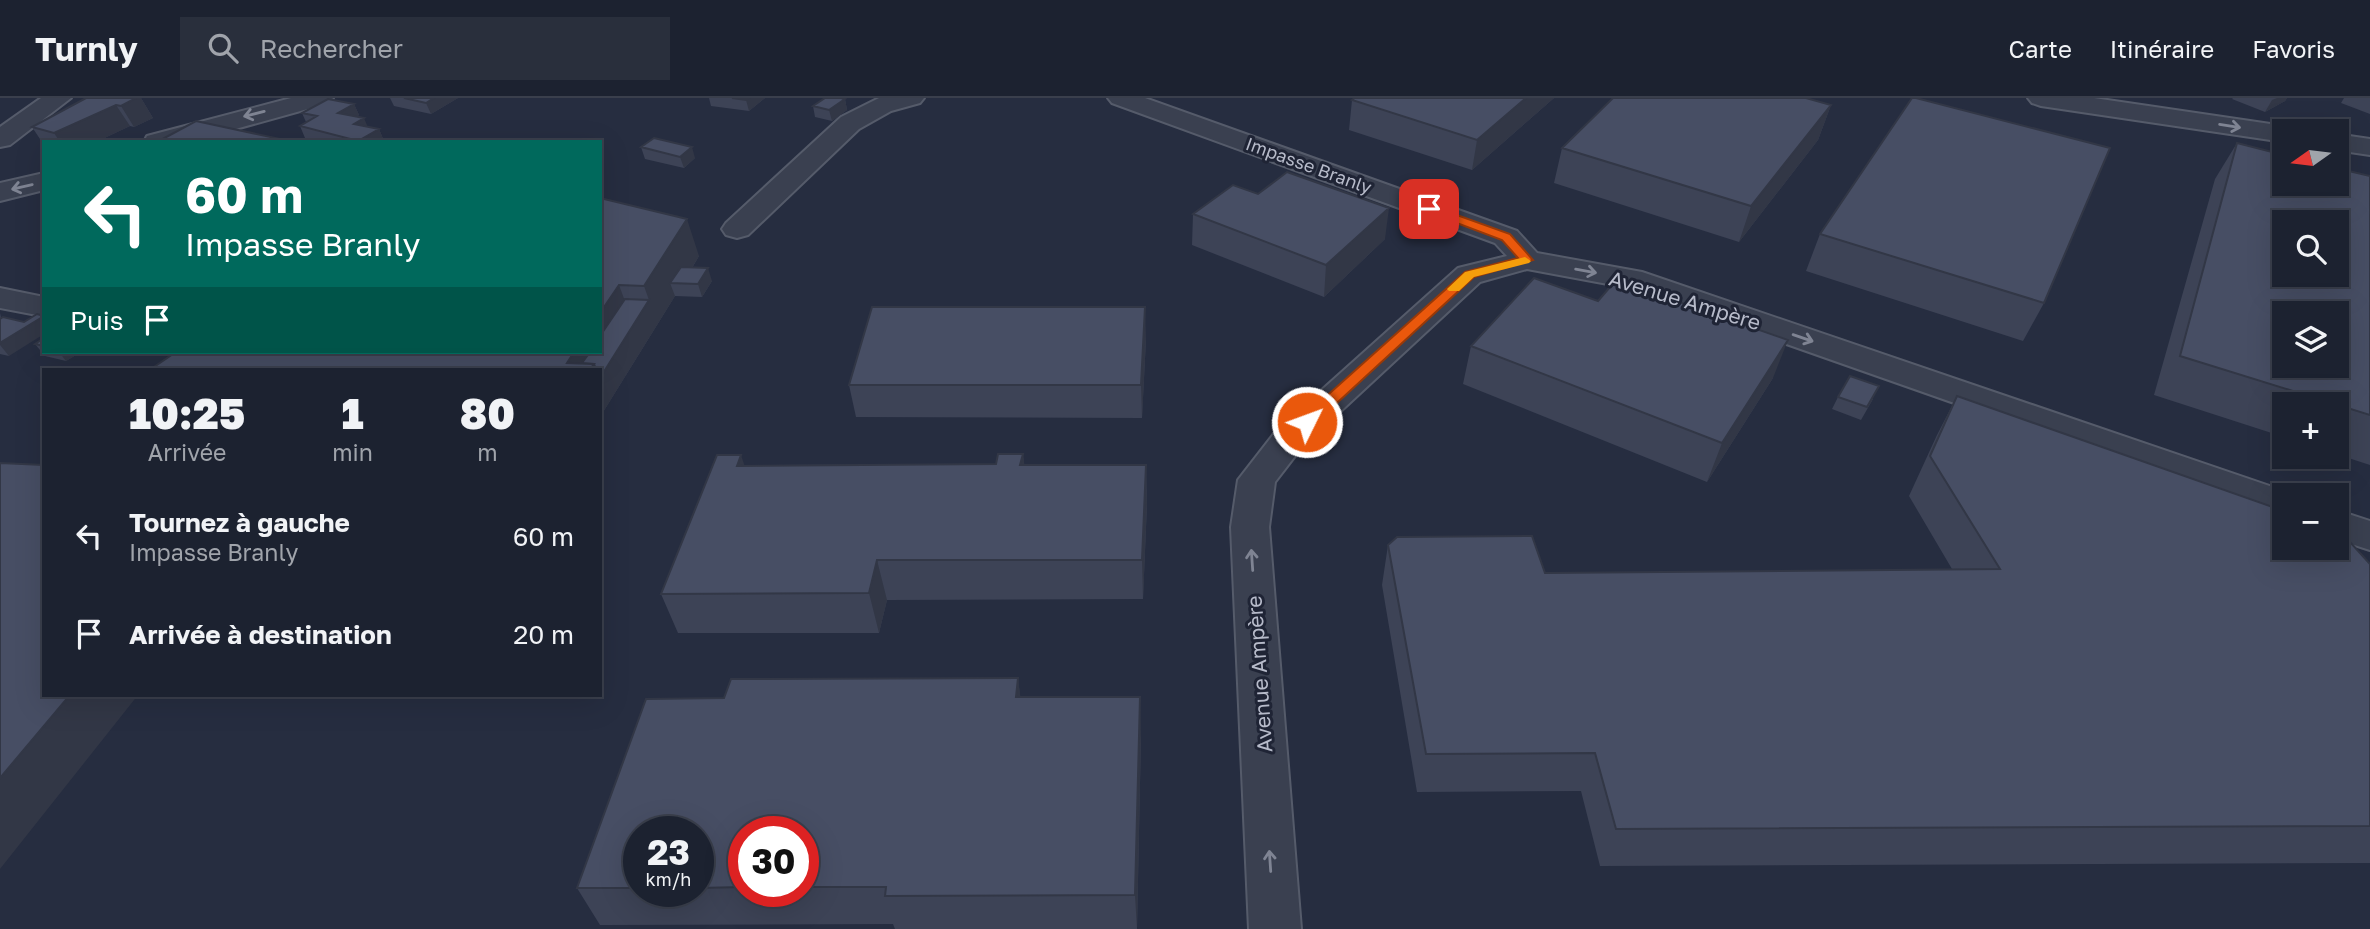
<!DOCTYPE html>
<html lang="fr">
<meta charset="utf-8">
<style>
:root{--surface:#1c2230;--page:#292f3c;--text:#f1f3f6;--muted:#a0a4ab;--line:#3a3f4c}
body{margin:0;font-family:"Golos Text",sans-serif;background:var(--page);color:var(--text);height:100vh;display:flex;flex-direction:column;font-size:26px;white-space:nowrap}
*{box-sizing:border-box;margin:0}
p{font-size:23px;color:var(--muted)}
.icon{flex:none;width:38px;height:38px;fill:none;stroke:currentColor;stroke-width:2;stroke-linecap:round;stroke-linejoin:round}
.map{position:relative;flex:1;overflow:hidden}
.side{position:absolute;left:42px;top:270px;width:560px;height:329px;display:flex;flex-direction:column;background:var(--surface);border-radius:0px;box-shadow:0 7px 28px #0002,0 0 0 2px var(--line)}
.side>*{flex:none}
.banner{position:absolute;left:42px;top:42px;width:560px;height:214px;border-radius:0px;box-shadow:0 7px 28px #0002,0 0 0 2px var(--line);background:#00695c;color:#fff;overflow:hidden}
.needle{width:46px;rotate:256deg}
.controls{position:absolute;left:2272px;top:21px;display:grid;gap:14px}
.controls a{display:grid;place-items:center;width:77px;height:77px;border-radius:0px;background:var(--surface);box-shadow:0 7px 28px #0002,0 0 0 2px var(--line);font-size:35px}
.speed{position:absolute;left:623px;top:718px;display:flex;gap:14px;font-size:35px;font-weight:700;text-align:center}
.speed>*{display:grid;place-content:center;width:91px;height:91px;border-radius:50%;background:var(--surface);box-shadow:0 7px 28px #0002,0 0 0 2px var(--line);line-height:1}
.speed small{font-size:18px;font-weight:400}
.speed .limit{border:10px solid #d22;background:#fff;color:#111}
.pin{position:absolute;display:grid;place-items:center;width:60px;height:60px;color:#fff;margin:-30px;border-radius:14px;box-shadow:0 4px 10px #0006}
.me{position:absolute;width:77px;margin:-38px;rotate:48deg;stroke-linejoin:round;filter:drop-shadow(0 0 5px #0008)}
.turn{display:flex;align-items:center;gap:24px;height:147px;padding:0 28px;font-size:32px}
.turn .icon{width:91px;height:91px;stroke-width:2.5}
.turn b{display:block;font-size:49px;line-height:60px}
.then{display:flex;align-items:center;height:66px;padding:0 28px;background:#0003;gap:14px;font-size:26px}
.eta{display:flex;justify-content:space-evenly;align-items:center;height:119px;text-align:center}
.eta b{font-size:42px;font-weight:800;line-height:49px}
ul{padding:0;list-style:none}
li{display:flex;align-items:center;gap:21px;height:98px;padding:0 28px}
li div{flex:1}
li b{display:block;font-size:26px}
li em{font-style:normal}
header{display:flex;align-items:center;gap:42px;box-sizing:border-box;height:98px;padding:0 35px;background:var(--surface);border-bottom:2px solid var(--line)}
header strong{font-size:33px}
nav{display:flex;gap:38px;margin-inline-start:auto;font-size:24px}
.search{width:490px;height:63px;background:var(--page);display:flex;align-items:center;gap:18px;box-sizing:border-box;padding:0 24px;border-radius:0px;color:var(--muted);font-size:26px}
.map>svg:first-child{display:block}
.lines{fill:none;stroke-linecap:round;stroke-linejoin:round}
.minor-casing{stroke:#555b6a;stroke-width:4}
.minor{fill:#3a4050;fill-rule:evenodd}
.wall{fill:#3d4356;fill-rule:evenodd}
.shaded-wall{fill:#323746}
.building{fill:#474e64;stroke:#323746;stroke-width:2;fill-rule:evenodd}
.oneway{stroke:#7f8493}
.route{fill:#ea580c;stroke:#983908;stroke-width:2}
.slow{fill:#f59e0b}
.labels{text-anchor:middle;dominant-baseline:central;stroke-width:6;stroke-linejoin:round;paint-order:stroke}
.far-street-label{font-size:18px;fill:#b7bbca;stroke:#1f2435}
.street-label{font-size:21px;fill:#b7bbca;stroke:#1f2435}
</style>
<header>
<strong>Turnly</strong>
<div class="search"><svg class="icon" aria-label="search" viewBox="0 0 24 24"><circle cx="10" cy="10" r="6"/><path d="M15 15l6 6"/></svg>Rechercher</div>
<nav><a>Carte</a><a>Itinéraire</a><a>Favoris</a></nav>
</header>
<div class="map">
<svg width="2370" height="831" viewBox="0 0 2370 831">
<rect width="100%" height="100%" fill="#262d40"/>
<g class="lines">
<g class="minor-casing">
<path id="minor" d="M41 0H71L10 47 0 49V29Z
M291 0H333L329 5 189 44H144L147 38Z
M879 0H924L920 5 891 13 859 31 748 137 737 140 726 137 722 131 726 125 841 19Z
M1108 0H1145L1517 133 1537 155 1642 174 2296 397H2284V420L2270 416 1624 189 1527 171 1480 184 1302 349 1275 384 1269 429 1301 831H1249L1231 429 1238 382 1276 333 1458 170 1507 158 1495 145 1112 5Z
M2028 0H2094L2284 28 2296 33H2284V44L2041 8 2032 5Z
M2336 36 2370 41V57L2336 52Z
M44 75V92L0 103V85Z
M0 190 44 199V215L37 217 0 210Z
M2336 412 2370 423V452L2336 441Z"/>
</g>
<use href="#minor" class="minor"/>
</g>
<path class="wall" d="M86 0H141L153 20 134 29 130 28 96 44H44V47L32 29Z
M390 0H458L431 16 394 8Z
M709 0H765L749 13 711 8Z
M1554 0 1472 72 1349 32 1352 2Z
M2233 0H2287L2285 3 2265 14 2232 1Z
M2344 0H2370V16L2341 5Z
M845 1 847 12 832 23 815 19 813 8Z
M354 6 359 17 356 19 368 29 379 31 384 43 382 44H321L305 40 300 28 306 24 302 15Z
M1831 7 1818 42 1739 144 1554 85 1562 50Z
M2237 45 2370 78V367L2336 356V306H2284V339L2154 297 2215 81Z
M641 49 695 60 684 70 645 61Z
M600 100 699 158 692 170 712 183 702 199 675 198 600 319Z
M1193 116 1385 141 1324 199 1192 147Z
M1820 136 2044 205 2023 243 1806 173Z
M1598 203 1773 280 1707 384 1463 286 1471 248Z
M0 215 9 258 0 256Z
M44 240V254H81L66 263 45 258 35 246Z
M1146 241 1142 320 856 319 849 287Z
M1957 298 2370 466V765L1600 768 1581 693 1417 694 1382 487 1388 447 1545 475 1952 471 1909 398 1937 337Z
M1838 299 1873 301 1861 322 1832 311Z
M1023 356 1024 367H1146L1147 406 1143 501 887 502 879 535H678L661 496 744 367 996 366Z
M1018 580 1020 599 1141 638 1137 831H895L893 826 600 827 577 790 724 600ZM639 733H698V793H639ZM744 733H803V793H744Z"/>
<path class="shaded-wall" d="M136 0H141L153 20 134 29 121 8Z
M434 0H458L431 16 426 5Z
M749 0H765L749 13 746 2Z
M1526 0H1554L1472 72 1477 42Z
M2277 0H2287L2285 3 2265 14 2272 2Z
M845 1 847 12 832 23 829 12Z
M354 6 359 17 343 26 338 15Z
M116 7 130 28 96 44H60L54 35Z
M1831 7 1818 42 1739 144 1751 108Z
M364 20 369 32 354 26Z
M379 31 384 43 382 44H358V43Z
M692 49 695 60 684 70 680 59Z
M1389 110 1385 141 1324 199 1326 167Z
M687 121 699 158 682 186 670 185 675 198 600 319V280L649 202 644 188Z
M708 170 712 183 702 199 698 186Z
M619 187 633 225 600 271H570L567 265 574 254H600V215Z
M1145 209 1146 241 1142 320 1141 287Z
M44 218V236L9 258 0 247V245Z
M1788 242 1773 280 1707 384 1722 345Z
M59 254H81L66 263Z
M1023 356 1028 395 1020 367Z
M741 357 754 396 737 368Z
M1146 367 1147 406 1143 501 1142 462Z
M877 462 887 502 879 535 869 495Z
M1018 580 1023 619 1016 599Z
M70 597H138L0 771V680Z
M1140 599 1141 638 1137 831 1135 797Z"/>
<path class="building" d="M86 0H136L121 8 116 7 54 35 32 29Z
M404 0H434L426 5Z
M732 0H749L746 2Z
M825 0H841L845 1 829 12 813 8Z
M1355 0H1526L1477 42 1352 2Z
M1613 0H1806L1831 7 1751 108 1562 50Z
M1912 0H1916L2110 50 2044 205 1820 136Z
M328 1 354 6 338 15 364 20 354 26 379 31 358 43 300 28 317 18 302 15Z
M196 23 294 44H157Z
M654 40 692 49 680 59 641 49Z
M2237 45 2284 57V86H2336V70L2370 78V317L2180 258ZM2284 124H2336V177H2284ZM2284 215H2336V268H2284Z
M1287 74 1389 110 1326 167 1193 116 1233 87 1258 96Z
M600 100 687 121 644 188 619 187 600 215Z
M681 169 708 170 698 186 670 185Z
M1534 180 1598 203 1616 182 1788 242 1722 345 1471 248Z
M625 201 649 202 600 280V271H596L594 266 582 265 590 254H600V238Z
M872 209H1145L1141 287H849Z
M37 216 44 218 0 245V221L3 219 24 224Z
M44 240V248L35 246Z
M176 254H574L567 265 594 266 590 271H151Z
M1850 278 1879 288 1867 309 1838 299Z
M1957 298 2284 413V450H2336V431L2340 433 2370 466V728L1616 731 1595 655 1426 656 1388 447 1397 439 1532 438 1545 475 2000 471 1930 358Z
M998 356H1023L1020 367H1146L1142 462H877L869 495 661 496 717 357H741L737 368 996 366Z
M0 365 44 367V597H70L0 680Z
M1018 580 1016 599H1140L1135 797 885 798 886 789H803V733H744V789L698 790V733H639V790H577L646 601 724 600 731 581Z"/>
<defs><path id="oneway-shaft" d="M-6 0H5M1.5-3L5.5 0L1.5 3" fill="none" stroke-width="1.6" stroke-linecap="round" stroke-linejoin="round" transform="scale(1.75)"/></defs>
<g class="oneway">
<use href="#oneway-shaft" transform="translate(254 16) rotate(166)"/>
<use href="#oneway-shaft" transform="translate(2230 28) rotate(9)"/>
<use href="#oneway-shaft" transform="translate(22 89) rotate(167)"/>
<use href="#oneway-shaft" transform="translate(1586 173) rotate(10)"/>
<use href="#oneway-shaft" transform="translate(1803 240) rotate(19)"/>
<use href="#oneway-shaft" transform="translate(1252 462) rotate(-94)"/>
<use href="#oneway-shaft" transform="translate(1270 763) rotate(-94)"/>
</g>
<path class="route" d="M1429 107 1510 136 1533 162 1474 179 1313 327H1302L1300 324 1302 320 1465 174 1518 160 1502 142 1425 113V108Z"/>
<path class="slow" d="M1525 159 1531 163 1529 165 1474 179 1459 193H1449L1447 191 1465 174Z"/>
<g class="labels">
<g class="far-street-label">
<text transform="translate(1309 67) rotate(20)">Impasse Branly</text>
</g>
<g class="street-label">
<text transform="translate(1685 202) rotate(17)">Avenue Ampère</text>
<text transform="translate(1259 576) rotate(-94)">Avenue Ampère</text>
</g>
</g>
</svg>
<div class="controls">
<a><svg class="needle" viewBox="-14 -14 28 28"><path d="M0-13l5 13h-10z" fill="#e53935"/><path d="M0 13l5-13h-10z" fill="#a0a4ab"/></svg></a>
<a><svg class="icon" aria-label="search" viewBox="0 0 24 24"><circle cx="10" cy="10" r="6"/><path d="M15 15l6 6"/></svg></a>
<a><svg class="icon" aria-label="layers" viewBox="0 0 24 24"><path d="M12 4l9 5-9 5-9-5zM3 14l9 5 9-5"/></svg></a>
<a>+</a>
<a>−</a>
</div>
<div class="speed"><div>23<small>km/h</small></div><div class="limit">30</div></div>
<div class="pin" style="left:1429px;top:111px;background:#d93025"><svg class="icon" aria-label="arrive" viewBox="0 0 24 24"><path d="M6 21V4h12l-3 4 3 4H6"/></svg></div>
<svg class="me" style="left:1307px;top:324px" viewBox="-20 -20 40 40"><circle r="17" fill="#ea580c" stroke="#fff" stroke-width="3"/><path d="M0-11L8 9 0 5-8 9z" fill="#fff"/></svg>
<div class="banner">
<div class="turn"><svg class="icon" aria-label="left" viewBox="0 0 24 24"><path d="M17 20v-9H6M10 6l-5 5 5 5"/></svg><div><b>60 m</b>Impasse Branly</div></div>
<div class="then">Puis<svg class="icon" aria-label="arrive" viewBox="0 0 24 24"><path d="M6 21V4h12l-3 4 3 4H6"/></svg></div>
</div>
<section class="side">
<div class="eta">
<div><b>10:25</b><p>Arrivée</p></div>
<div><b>1</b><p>min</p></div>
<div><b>80</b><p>m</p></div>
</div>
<ul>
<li><svg class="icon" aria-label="left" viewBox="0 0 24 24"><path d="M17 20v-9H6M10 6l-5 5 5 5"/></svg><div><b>Tournez à gauche</b><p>Impasse Branly</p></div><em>60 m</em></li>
<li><svg class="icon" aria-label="arrive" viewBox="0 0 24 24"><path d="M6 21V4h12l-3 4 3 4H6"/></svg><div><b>Arrivée à destination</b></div><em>20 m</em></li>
</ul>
</section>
</div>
